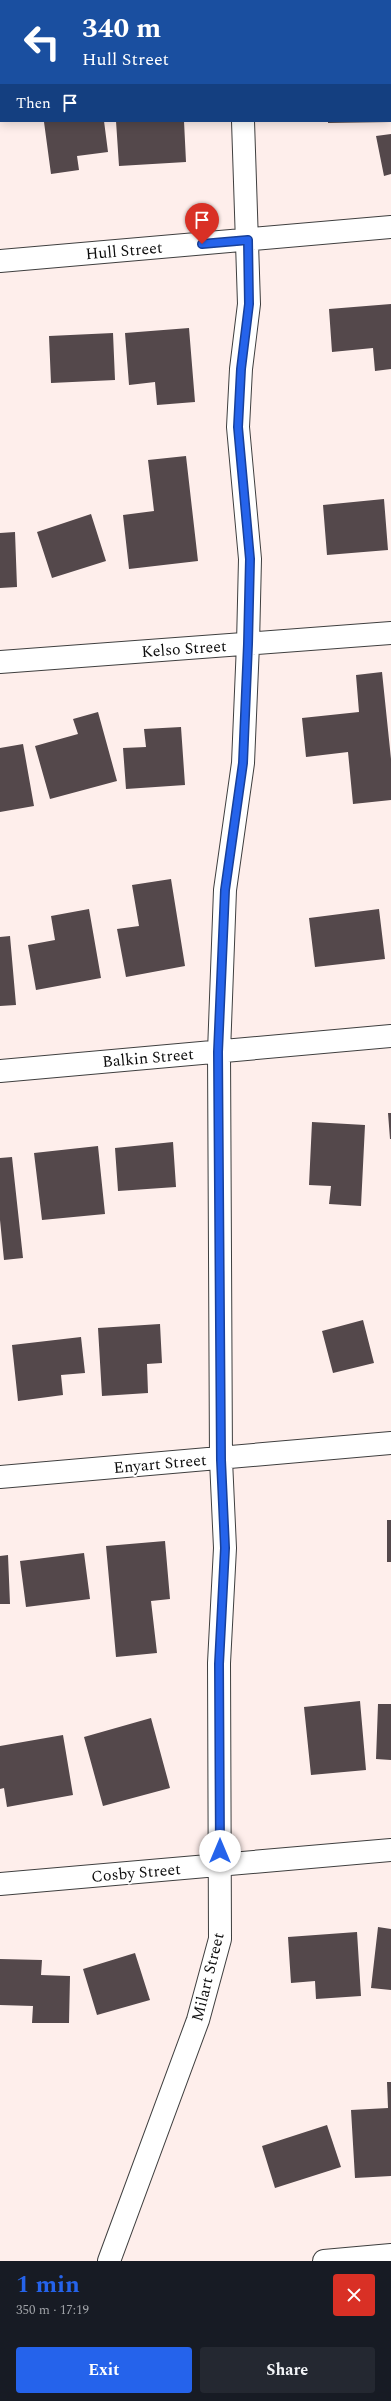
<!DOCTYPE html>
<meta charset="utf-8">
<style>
:root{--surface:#171b24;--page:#242831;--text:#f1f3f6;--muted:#9ea1a6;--accent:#2563eb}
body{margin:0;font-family:Spectral,serif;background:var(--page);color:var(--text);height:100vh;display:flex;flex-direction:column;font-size:15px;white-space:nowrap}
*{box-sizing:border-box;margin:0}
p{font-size:13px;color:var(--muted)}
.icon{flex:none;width:22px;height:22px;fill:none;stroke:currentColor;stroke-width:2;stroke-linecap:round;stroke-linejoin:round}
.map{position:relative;height:2261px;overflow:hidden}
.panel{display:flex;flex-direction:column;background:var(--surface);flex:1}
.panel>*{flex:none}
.banner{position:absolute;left:0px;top:0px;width:391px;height:122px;box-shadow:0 2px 10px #0003;background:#1a4fa0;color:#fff;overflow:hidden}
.pin{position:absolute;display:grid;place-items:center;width:34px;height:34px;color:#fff;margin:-41px -17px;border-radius:50% 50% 50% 0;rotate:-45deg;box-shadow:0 0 4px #0007}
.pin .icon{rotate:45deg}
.me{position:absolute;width:44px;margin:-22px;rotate:0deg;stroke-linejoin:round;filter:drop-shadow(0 0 3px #0008)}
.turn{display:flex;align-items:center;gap:14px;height:84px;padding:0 16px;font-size:18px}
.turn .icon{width:52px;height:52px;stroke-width:2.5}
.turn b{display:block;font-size:28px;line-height:34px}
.then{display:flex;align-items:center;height:38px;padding:0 16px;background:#0003;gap:8px;font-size:15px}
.round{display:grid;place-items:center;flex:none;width:42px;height:42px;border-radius:4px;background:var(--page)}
.overview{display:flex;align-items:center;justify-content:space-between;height:68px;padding:0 16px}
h1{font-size:24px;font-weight:700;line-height:30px;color:var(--accent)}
.cta{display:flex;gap:8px;margin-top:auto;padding:8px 16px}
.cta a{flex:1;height:46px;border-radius:4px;background:var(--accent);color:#fff;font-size:16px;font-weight:700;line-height:46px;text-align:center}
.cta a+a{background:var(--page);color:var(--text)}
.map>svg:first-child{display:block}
.building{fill:#54484b}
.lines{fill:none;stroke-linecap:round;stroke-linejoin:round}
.minor-casing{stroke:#3f3f3f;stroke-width:24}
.minor{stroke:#fff;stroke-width:22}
.route-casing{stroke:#184099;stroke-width:10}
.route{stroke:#2563eb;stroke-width:7}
.labels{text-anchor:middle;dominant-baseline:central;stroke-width:4;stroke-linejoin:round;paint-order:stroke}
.street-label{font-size:16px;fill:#0c0c0c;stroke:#fff}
</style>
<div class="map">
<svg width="391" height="2261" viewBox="0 0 391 2261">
<rect width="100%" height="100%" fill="#feeeeb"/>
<path class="building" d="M104 121 108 152 77 156 79 170 51 174 44 122Z
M116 121H184L186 162 119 166Z
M328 121H391V122L328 123Z
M391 134V174L384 176 376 136Z
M391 304V369L375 371 373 348 332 352 329 309Z
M189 328 195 402 157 405 155 382 129 385 125 333Z
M113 333 115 380 51 383 49 336Z
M186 456 198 561 129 569 123 515 154 511 148 460Z
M384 499 388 550 327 555 323 505Z
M91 514 106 561 52 578 37 532Z
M15 532 17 587 0 588V533Z
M382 672 391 759V800L353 804 348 752 306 757 302 718 359 712 356 675Z
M98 712 117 781 50 799 35 746 78 734 73 719Z
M181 727 185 785 126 789 123 748 146 747 144 729Z
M23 744 34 806 0 812V748Z
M171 879 185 966 126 977 117 929 139 926 132 885Z
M89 909 101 978 36 990 28 945 55 940 51 916Z
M379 909 385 959 315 967 309 918Z
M10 936 16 1005 0 1006V937Z
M388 1113H391V1139H390Z
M312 1122 365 1125 361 1206 329 1204 331 1186 309 1185Z
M173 1142 176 1187 118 1191 115 1148Z
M98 1146 105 1214 42 1220 34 1153Z
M12 1157 23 1258 4 1260 0 1220V1158Z
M363 1320 374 1363 333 1373 322 1331Z
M160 1324 162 1363 147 1364 148 1393 102 1396 98 1328Z
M81 1337 85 1373 61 1375 63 1395 18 1401 12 1345Z
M387 1520H391V1562H387Z
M165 1541 170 1599 151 1601 157 1653 116 1657 106 1546Z
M84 1553 90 1599 26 1607 20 1561Z
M8 1555 10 1604H0V1556Z
M360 1701 366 1770 311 1775 304 1707Z
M378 1704H391V1760L376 1759Z
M151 1718 170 1788 103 1806 84 1737Z
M63 1735 73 1795 7 1807 4 1788 0 1789V1746Z
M378 1927 391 1929V1990L371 1988Z
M357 1932 361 1996 316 1999 315 1981 291 1983 288 1937Z
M135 1953 150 2000 97 2015 83 1969Z
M0 1959 42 1960 41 1975 70 1976 69 2023H32L33 2006 0 2005Z
M387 2082H391V2176L355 2178 351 2110 388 2108Z
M327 2125 341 2167 275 2188 262 2146Z"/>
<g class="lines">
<g class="minor-casing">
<path id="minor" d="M252 1V0
M0 261 391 227
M0 662 391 633
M0 1071 391 1036
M0 1477 391 1443
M0 1884 391 1850
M109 2261 198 2020 220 1939 219 1663 225 1548 221 1460 219 1052 225 890 243 763 248 644 250 559 238 427 241 369 249 304 243 121
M324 2261 391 2255"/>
</g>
<use href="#minor" class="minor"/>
</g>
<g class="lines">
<g class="route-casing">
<path id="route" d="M202 244 248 240 249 304 241 369 238 427 250 559 248 644 243 763 225 890 218 1052 221 1460 225 1548 219 1664 220 1851"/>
</g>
<use href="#route" class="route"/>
</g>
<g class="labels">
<g class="street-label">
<text transform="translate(124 251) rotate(-5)">Hull Street</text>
<text transform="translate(184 649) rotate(-4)">Kelso Street</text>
<text transform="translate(148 1058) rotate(-5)">Balkin Street</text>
<text transform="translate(160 1464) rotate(-5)">Enyart Street</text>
<text transform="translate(136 1873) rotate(-5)">Cosby Street</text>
<text transform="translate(208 1977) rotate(-76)">Milart Street</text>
</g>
</g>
</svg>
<div class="pin" style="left:202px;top:244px;background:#d93025"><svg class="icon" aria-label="arrive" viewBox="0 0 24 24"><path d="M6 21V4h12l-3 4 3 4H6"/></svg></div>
<svg class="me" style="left:220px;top:1851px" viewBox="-20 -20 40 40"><circle r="19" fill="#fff"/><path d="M0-13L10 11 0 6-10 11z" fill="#2563eb"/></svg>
<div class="banner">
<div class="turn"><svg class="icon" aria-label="left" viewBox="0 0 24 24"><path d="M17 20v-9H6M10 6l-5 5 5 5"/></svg><div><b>340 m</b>Hull Street</div></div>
<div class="then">Then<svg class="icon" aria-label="arrive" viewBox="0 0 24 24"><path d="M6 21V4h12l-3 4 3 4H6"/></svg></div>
</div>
</div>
<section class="panel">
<div class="overview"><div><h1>1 min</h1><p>350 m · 17:19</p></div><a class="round" style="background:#d93025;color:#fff"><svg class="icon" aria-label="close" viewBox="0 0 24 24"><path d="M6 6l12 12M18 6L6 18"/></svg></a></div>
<div class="cta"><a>Exit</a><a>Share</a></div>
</section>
